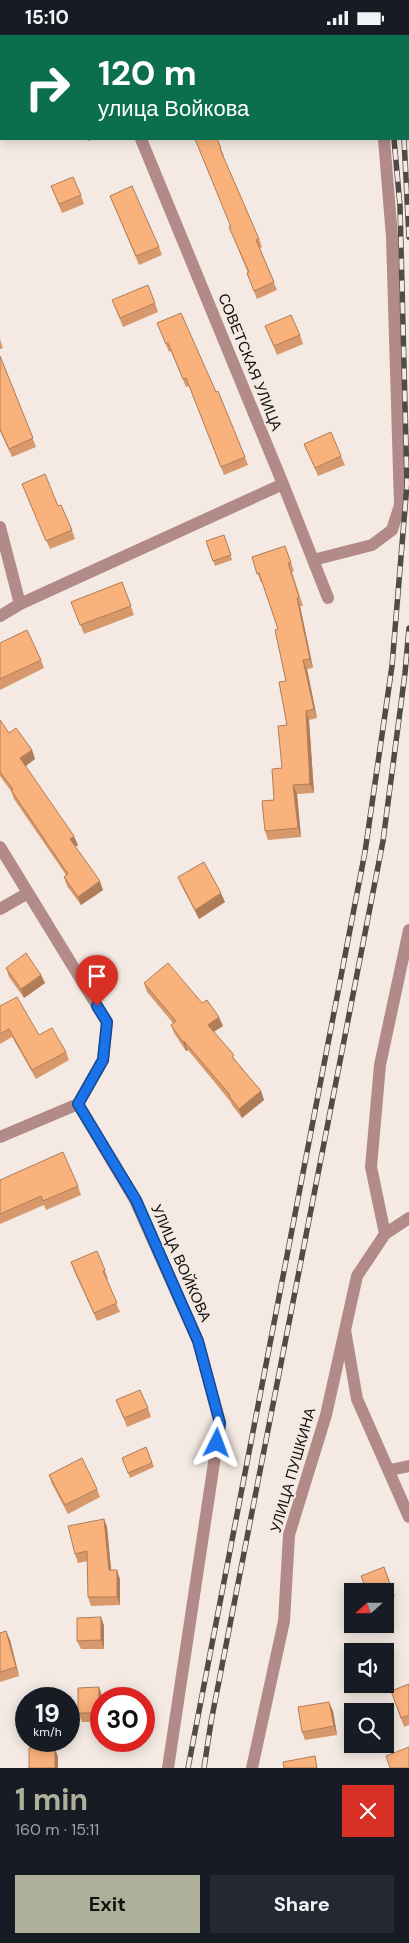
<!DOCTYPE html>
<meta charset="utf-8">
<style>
:root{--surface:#171b24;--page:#242831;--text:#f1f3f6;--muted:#9ea1a6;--accent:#afb09a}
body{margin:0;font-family:"DM Sans",sans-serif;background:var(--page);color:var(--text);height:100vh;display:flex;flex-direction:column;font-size:19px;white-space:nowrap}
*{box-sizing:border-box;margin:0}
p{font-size:16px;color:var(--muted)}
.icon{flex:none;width:28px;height:28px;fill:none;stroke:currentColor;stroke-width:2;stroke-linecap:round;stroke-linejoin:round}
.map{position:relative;height:1733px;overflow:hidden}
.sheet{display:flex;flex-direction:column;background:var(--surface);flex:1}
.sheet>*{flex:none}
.top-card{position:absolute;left:0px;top:0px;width:410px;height:105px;box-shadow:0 2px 12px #0003;background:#0b6e4f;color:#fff;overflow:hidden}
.needle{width:32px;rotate:249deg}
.tools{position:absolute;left:344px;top:1548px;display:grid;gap:10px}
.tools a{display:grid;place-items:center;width:50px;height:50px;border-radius:0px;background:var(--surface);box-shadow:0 2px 12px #0003;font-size:25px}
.speed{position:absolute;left:15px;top:1652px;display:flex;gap:10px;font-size:25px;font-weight:700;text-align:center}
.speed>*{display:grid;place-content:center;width:65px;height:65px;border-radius:50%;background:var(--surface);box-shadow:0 2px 12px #0003;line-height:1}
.speed small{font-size:12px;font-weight:400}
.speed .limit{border:8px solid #d22;background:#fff;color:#111}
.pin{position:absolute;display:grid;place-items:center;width:42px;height:42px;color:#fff;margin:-51px -21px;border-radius:50% 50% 50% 0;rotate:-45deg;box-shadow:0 0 5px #0007}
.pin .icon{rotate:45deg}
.me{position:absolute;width:55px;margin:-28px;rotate:3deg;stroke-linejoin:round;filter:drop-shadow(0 0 4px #0008)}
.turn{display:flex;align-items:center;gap:18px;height:105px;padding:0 15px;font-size:22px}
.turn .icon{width:65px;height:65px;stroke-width:2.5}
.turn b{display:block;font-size:35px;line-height:42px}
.round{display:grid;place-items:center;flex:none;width:52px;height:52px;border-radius:0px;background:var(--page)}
.head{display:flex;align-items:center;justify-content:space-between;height:85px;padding:0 15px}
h1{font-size:30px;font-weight:700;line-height:38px;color:var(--accent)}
.button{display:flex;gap:10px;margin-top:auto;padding:10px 15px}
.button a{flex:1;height:58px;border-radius:0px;background:var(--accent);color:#111;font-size:20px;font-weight:700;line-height:58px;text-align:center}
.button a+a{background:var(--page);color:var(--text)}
.status{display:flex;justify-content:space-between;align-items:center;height:35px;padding:0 25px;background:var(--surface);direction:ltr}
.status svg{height:14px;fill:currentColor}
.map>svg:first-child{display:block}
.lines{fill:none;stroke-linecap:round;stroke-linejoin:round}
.minor{stroke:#b28a88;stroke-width:12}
.rail-casing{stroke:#504b47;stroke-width:5.5}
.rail{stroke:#f4eae3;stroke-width:4;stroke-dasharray:11;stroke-linecap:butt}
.wall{fill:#d7996c}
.shaded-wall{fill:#af7d58}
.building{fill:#fab27d;stroke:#af7d58}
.route-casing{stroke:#114b97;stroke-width:12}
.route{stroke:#1a73e8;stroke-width:9}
.labels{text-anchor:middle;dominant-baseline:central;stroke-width:4;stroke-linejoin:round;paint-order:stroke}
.street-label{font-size:15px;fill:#130f0d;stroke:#f4eae3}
</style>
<div class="status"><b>15:10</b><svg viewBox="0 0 49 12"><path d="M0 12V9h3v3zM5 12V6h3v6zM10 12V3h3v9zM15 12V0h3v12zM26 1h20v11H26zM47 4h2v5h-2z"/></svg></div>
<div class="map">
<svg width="409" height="1733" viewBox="0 0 409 1733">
<rect width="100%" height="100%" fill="#f4eae3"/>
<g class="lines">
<path class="minor" d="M98 0 99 1
M374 0V1
M141 104 283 449 328 563
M0 492 20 569
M313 525 372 510 392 495 400 470 392 202 384 104
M0 581 20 569 283 449
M0 812 107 987 103 1025 78 1069
M0 874 28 858
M78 1069 135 1165 198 1306 220 1388 168 1733
M0 1102 78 1069
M409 1183 385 1199 357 1241 345 1295 357 1364 409 1482
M385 1199 371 1132 380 1030 409 895
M390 1435 409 1431
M252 1733 284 1586 289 1500 326 1380 345 1295"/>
<g class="rail-casing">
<path id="rail" d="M386 0V1
M398 0V1
M404 104 409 202
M188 1733 365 817 392 631 407 449 400 171 394 104
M204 1733 211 1687 383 806 405 638 409 593"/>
</g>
<use href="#rail" class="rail"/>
</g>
<path class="wall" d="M87 104H94L88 106Z
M217 104 224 121H223L259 204 262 212 260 213 277 255 257 264 247 238H248L229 192H230Z
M51 151 81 160 84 169 62 178Z
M110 161 159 212 162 220 139 230Z
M112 265 155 268 158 277 123 292Z
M157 288 245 422 248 430 224 440 189 351 186 352 171 316 169 317Z
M265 291 300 300 303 309 277 320Z
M0 304 3 313 0 314Z
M0 321 36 412 12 422 0 396Z
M304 409 341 421 345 430 318 441Z
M22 449 58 471 72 495 75 504 50 514Z
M224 500 232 525 215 531 206 506Z
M285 511 294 536 292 537 303 571H300L313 633 307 634 317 683 309 685 314 758 297 759 301 802 268 805 265 796 274 765 282 733 287 690 286 646 278 594 262 547 261 548 252 522Z
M122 547 134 580 84 599 71 567Z
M0 608 41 625 44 633 0 655Z
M0 685 9 698 32 715 35 724 26 731 78 810 75 812 103 855 81 870 67 851 64 842 66 840 14 764 11 756 0 741Z
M178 842 225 867 199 884 181 850Z
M6 933 41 940 45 948 24 963 9 942Z
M144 948 202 968 223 991 214 997 237 1027 261 1056 264 1065 242 1083 232 1070 230 1066 188 1015 186 1016 174 998 171 990 173 988 147 957Z
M0 971 39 1000 66 1017 69 1025 36 1044 12 1002 0 1009Z
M0 1145 78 1151 81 1160 46 1175 44 1170 0 1189Z
M71 1227 105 1235 108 1244 106 1245 120 1277 97 1286 74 1236Z
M116 1365 148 1373 151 1382 127 1392Z
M146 1412 154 1432 130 1443 122 1423Z
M49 1440 97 1454 100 1462 68 1479 52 1449Z
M104 1484 107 1492 111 1535 120 1544V1570L91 1571 88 1562V1526L78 1528 75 1519Z
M384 1532 395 1561 385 1564V1556H367Z
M101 1582 104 1591V1614H81L77 1606Z
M6 1596 10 1605 19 1641 0 1647V1598Z
M409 1649V1690L404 1692 391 1656Z
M99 1652 102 1661 101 1664V1687H82L78 1678Z
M333 1676 337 1700 305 1705 302 1697Z"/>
<path class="shaded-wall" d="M297 563 300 571 313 633 310 624Z
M303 625 307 634 317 683 314 674Z
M306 676 309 685 314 758 310 749Z
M32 715 35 724 24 732 20 723Z
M293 750 297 759 301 802 298 793Z
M74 801 78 810 73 813 70 804Z
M100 846 103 855 81 870 78 862Z
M221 858 225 867 199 884 195 875Z
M41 940 45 948 24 963 21 954Z
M219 982 223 991 211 998 208 990Z
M184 1006 188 1015 186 1016 183 1007Z
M261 1056 264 1065 242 1083 239 1074Z
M104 1484 107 1492 112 1544 109 1535Z
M117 1535 120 1544V1570L117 1562Z
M101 1582 104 1591V1614L101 1605Z
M6 1596 10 1605 19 1641 16 1632Z
M99 1652 102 1661V1664H101V1683L99 1678Z
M329 1667 333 1676 337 1700 334 1691Z
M55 1713 58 1722V1733H55Z"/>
<path class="building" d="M44 0H73L74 1H44Z
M151 0H175V1H151Z
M195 104H217L221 113 220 114 259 204 256 205 274 247 254 256 247 238 249 237 229 192H231Z
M73 142 81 160 59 169 51 151Z
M132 151 159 212 136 221 110 161Z
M148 250 155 268 120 283 112 265Z
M181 278 216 357 218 356 245 422 221 432 186 343 183 344 168 308 166 309 157 288Z
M291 280 300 300 274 311 265 291Z
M0 321 33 403 9 414 0 394Z
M331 397 341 421 315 433 304 409Z
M45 439 58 471 61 470 72 495 46 506 22 449Z
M224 500 231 520 213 526 206 506Z
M285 511 291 528H288L299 562 297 563 310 624 303 625 314 674 306 676 310 749 293 750 298 793 265 796 262 766 274 765 272 734 282 733 278 691 287 690 279 647 286 646 275 595 278 594 259 538 257 539 252 522Z
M122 547 131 571 80 590 71 567Z
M27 595 41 625 0 644V608Z
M0 685 9 698 16 693 32 715 20 723 74 801 70 804 100 846 78 862 64 842 68 839 11 755 13 754 0 737Z
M204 827 221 858 195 875 178 842Z
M26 918 41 940 21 954 6 933Z
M168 928 202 968 207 965 219 982 208 990 234 1020 232 1022 261 1056 239 1074 229 1061 230 1060 184 1006 183 1007 171 990 176 986 144 948Z
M17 962 39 1000 52 993 66 1017 32 1035 9 994 0 999V971Z
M63 1117 78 1151 43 1166 41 1161 0 1179V1145Z
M97 1216 105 1235 103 1236 117 1268 94 1278 71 1227Z
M140 1355 148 1373 124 1383 116 1365Z
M146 1412 152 1428 128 1438 122 1423Z
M82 1423 97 1454 65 1470 49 1440Z
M104 1484 109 1535H117V1562H88L87 1516 75 1519 68 1491Z
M384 1532 391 1552 380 1556H367L361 1541Z
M101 1582V1605L77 1606V1583Z
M6 1596 16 1632 0 1637V1598Z
M409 1649V1680L401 1683 391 1656Z
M99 1652V1678H78V1653Z
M329 1667 334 1691 302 1697 298 1672Z
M409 1712V1733H390L386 1721Z
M29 1713H55V1733H29Z
M315 1721 317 1733H284L283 1727Z"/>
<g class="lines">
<g class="route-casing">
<path id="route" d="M97 971 107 987 103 1025 78 1069 136 1165 198 1306 220 1388 217 1408"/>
</g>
<use href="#route" class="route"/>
</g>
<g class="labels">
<g class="street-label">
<text transform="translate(250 327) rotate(68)">СОВЕТСКАЯ УЛИЦА</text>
<text transform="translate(181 1228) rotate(66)">УЛИЦА ВОЙКОВА</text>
<text transform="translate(293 1435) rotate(-74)">УЛИЦА ПУШКИНА</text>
</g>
</g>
</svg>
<div class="tools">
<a><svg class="needle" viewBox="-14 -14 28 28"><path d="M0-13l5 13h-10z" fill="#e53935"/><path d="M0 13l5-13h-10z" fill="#9ea1a6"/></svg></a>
<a><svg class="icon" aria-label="sound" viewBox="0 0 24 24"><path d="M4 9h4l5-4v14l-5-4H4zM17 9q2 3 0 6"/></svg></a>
<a><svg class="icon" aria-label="search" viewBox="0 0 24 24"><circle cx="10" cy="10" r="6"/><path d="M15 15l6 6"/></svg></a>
</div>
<div class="speed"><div>19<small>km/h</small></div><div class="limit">30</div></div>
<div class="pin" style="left:97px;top:971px;background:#d93025"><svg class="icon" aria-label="arrive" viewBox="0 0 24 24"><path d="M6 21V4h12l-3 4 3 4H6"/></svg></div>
<svg class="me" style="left:217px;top:1408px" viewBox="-20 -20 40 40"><path d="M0-17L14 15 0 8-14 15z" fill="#1a73e8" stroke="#fff" stroke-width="4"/></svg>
<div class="top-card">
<div class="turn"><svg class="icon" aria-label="right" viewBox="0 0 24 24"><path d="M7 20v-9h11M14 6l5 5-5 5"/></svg><div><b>120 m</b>улица Войкова</div></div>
</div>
</div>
<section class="sheet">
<div class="head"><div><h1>1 min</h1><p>160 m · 15:11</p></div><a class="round" style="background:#d93025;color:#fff"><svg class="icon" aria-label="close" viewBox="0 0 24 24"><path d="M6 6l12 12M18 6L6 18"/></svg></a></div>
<div class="button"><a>Exit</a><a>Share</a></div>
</section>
